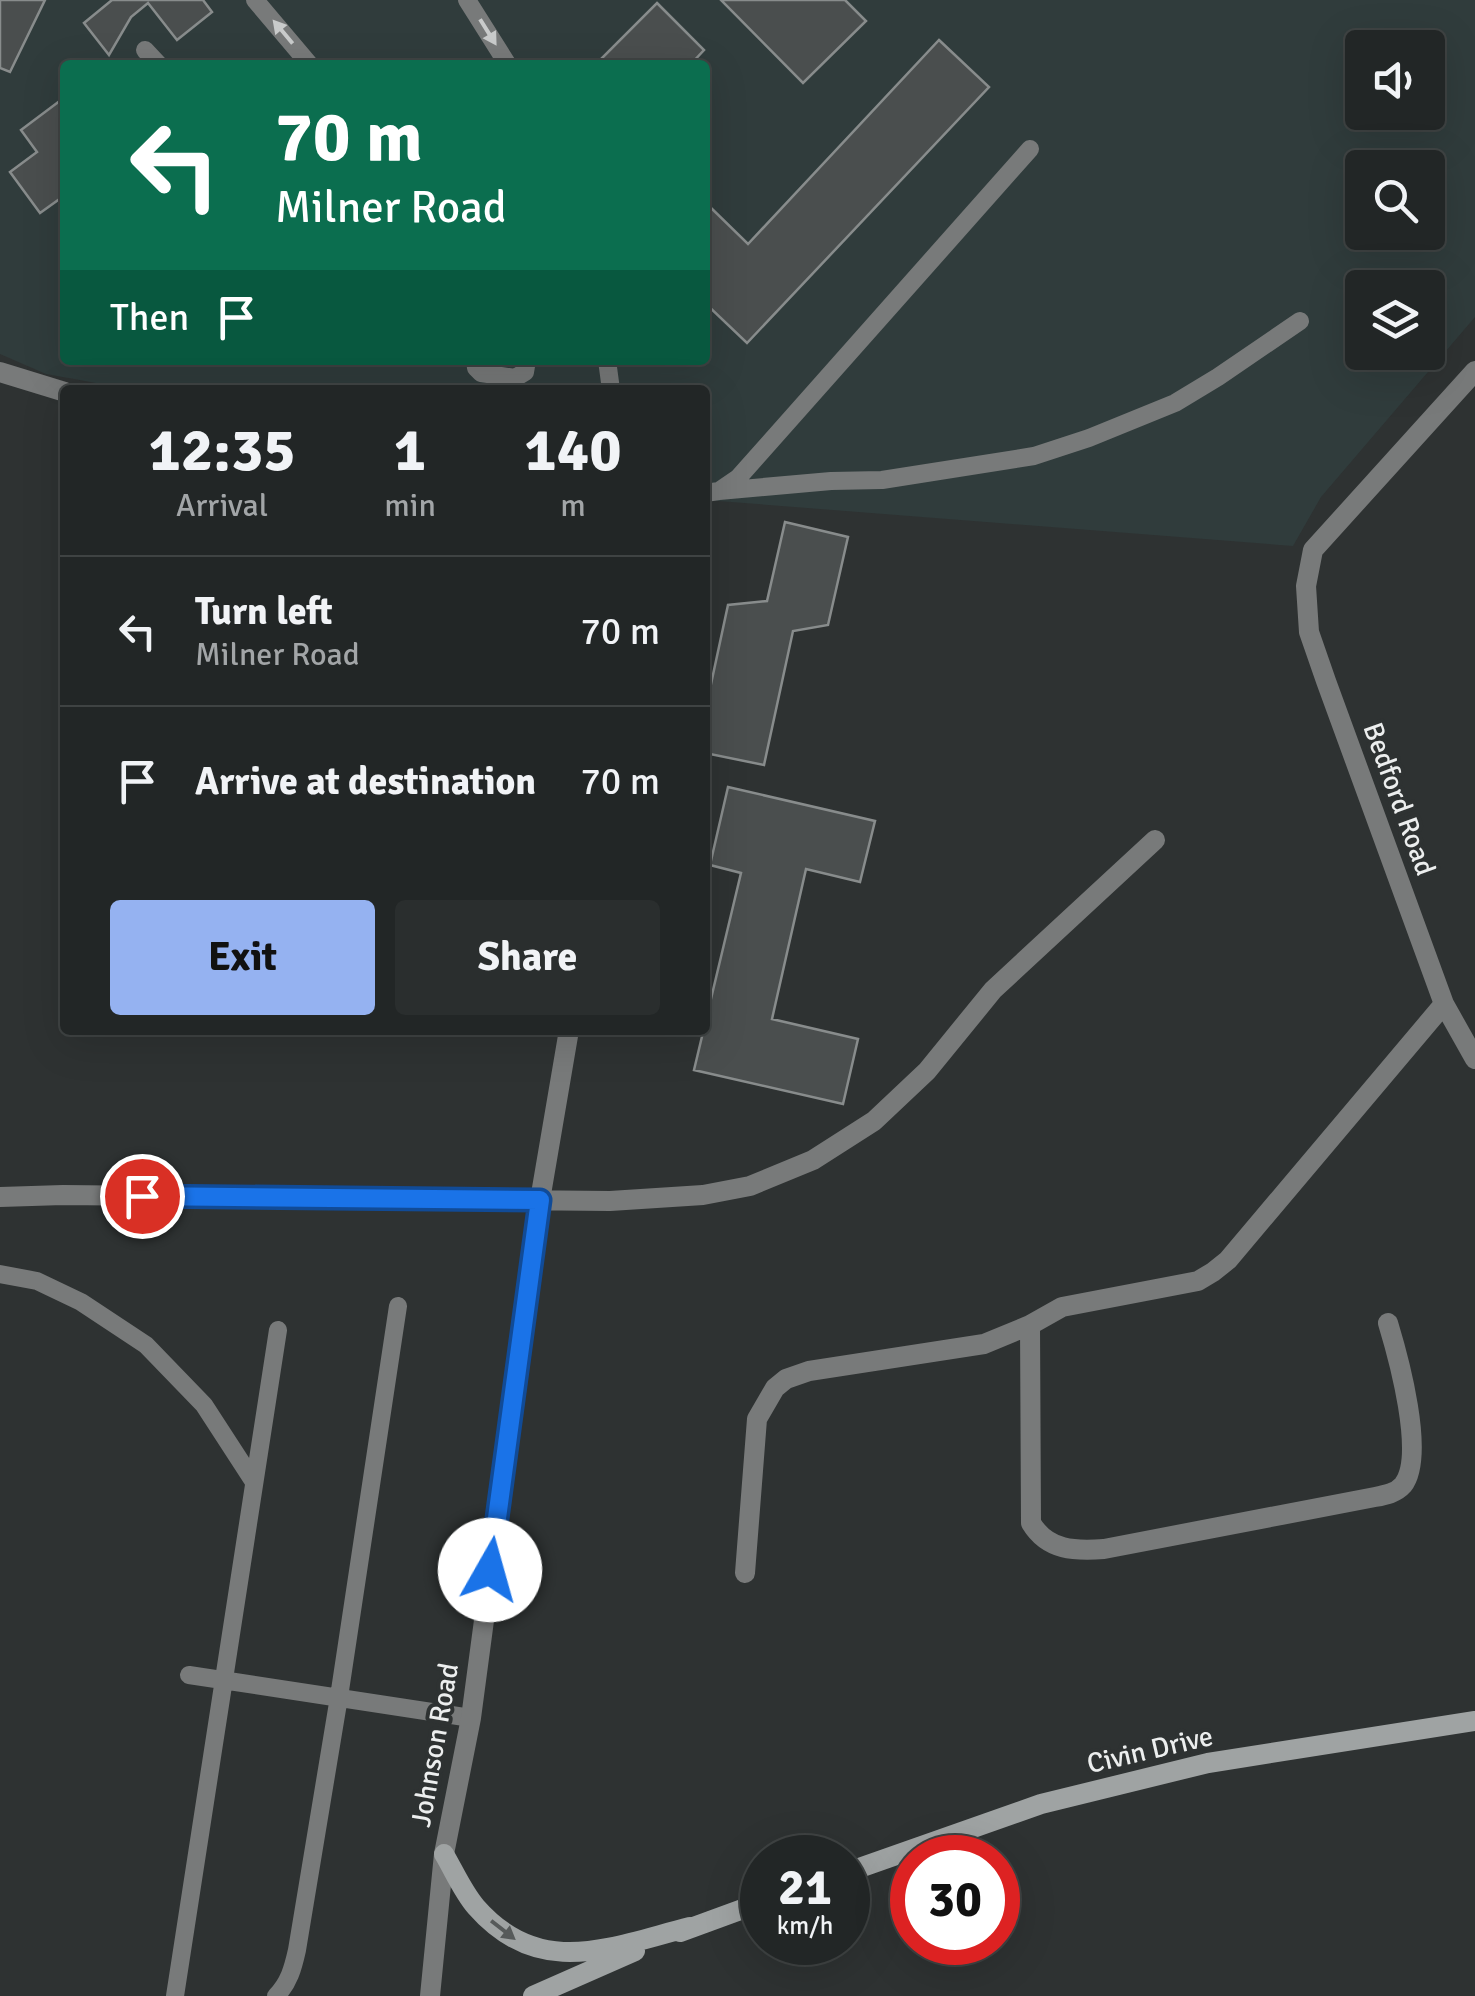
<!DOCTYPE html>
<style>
:root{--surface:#222626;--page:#2a2e2e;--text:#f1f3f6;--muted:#a2a5a7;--line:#3f4343;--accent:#95b2f1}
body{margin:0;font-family:Signika,sans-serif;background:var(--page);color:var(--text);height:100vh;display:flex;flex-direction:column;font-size:38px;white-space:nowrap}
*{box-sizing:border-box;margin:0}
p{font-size:32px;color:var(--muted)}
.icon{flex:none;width:55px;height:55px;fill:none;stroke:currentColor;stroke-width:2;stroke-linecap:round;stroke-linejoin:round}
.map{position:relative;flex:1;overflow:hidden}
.sheet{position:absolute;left:60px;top:385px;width:650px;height:650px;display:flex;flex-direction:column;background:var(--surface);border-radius:10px;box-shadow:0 10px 40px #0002,0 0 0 2px var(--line)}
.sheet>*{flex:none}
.banner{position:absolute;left:60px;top:60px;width:650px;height:305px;border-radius:10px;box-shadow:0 10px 40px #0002,0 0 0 2px var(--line);background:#0b6e4f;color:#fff;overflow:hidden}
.controls{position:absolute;left:1345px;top:30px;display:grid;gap:20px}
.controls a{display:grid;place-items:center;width:100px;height:100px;border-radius:10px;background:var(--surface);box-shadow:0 10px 40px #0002,0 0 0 2px var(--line);font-size:50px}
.speed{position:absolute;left:740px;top:1835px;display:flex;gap:20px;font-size:50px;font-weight:700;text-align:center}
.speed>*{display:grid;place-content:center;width:130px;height:130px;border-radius:50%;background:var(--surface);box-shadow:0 10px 40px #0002,0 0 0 2px var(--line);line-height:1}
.speed small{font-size:25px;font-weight:400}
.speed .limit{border:15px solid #d22;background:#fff;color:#111}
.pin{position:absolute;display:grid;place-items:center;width:85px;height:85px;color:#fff;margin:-42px;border:5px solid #fff;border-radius:50%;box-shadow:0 2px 10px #0007}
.me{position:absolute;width:110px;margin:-55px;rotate:7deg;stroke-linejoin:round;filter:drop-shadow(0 0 8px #0008)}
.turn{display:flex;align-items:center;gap:35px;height:210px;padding:0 50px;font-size:45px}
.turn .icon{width:130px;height:130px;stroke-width:2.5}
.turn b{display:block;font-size:70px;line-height:85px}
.then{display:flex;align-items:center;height:95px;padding:0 50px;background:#0003;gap:20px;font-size:38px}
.eta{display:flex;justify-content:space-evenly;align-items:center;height:170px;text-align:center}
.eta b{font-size:60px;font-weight:700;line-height:70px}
.action{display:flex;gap:20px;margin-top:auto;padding:20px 50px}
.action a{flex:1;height:115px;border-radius:10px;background:var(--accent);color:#111;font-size:40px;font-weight:700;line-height:115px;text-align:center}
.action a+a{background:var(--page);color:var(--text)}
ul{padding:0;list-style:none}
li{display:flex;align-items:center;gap:30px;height:150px;padding:0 50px;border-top:2px solid var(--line)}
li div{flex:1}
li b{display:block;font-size:38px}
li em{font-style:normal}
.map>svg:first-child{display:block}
.built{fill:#303c3c;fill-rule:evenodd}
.building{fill:#4a4e4e;stroke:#888c8c;stroke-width:2.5}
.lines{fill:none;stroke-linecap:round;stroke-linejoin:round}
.lane{stroke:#787a7a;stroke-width:18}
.street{stroke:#787a7a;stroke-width:20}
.secondary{stroke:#9fa3a3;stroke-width:20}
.oneway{fill:#c9cbcb}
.oneway2{fill:#565a5a}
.route-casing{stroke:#114b97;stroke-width:25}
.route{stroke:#1a73e8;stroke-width:18}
.labels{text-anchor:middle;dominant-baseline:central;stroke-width:8;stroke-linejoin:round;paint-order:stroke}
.street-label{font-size:28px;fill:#eceeee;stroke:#2e3232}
</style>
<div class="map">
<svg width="1475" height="1996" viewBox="0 0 1475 1996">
<rect width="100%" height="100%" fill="#2e3232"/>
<path class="built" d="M0 0H1475V317L1321 497 1293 546 705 500V390H135L46 374 0 354ZM1362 48H1428V112H1362ZM65 65H705V360H65ZM1362 168H1428V232H1362ZM1362 288H1428V352H1362Z"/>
<path class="building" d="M0 0H45L10 72 0 68Z
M112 0H203L212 12 177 40 148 3 131 17 109 55 84 23Z
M721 0H845L866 21 803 83Z
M657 3 704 50 690 65H595Z
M939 40 989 87 747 343 705 303V202L748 244Z
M65 97V195L40 213 10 172 37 152 21 130Z
M785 522 848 537 828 625 793 631 764 765 705 753V712L728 605 767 601Z
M728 787 875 821 860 882 806 869 772 1019 858 1039 843 1104 694 1070 741 873 710 865Z"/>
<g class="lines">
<path class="lane" d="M255 0 310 65
M467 0 508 65
M145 50 159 65
M475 360 476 368 481 373 515 378 525 372 527 360
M607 360 611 390
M719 491 831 481 882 480 1034 456 1089 438 1175 403 1218 377 1300 321
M705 493 719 491 738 478 1030 149
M0 1274 37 1281 81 1302 146 1345 204 1405 254 1482
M189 1675 471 1718
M175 1996 278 1330
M276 1996C289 1983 293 1968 297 1950L339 1697 398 1306"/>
<path class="street" d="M1475 371 1313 550 1306 586 1309 632 1326 681 1444 1004 1475 1059
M0 372 65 392
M0 1197 63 1195 610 1201 703 1195 750 1186 813 1160 874 1121 927 1071 993 990 1155 840
M1030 1325 1031 1523C1048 1551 1075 1551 1104 1549L1375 1497C1386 1495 1396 1493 1403 1485 1426 1456 1398 1356 1388 1323
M745 1573 757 1419 775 1388 786 1379 809 1371 984 1344 1030 1325 1062 1307 1198 1281 1213 1272 1228 1260 1444 1004
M430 1996 444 1854 471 1718 540 1200 569 1030"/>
<path class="secondary" d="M444 1854C454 1871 463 1892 476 1907 540 1980 610 1947 690 1927
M848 1872 1041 1804 1208 1763 1475 1721
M680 1932 762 1902
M533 1996 635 1951"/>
</g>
<defs><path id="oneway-solid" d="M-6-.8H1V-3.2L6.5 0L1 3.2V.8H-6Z" transform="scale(2.5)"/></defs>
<g class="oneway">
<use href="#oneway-solid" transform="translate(283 32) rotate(-130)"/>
<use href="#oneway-solid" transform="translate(488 32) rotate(58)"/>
</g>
<use class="oneway2" href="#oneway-solid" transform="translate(503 1930) rotate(38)"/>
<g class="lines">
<g class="route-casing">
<path id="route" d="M142 1196 540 1200 490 1570"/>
</g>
<use href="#route" class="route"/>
</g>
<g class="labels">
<g class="street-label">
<text transform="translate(1399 799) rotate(70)">Bedford Road</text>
<text transform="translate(435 1745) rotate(-80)">Johnson Road</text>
<text transform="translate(1150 1750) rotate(-13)">Civin Drive</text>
</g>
</g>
</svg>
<div class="controls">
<a><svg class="icon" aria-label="sound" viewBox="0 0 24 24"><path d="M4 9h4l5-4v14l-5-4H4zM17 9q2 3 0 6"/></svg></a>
<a><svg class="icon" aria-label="search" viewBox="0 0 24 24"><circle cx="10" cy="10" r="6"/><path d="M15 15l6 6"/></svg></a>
<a><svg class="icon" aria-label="layers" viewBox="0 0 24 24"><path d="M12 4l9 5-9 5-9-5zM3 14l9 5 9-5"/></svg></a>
</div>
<div class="speed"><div>21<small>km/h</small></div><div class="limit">30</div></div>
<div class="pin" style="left:142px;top:1196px;background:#d93025"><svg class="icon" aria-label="arrive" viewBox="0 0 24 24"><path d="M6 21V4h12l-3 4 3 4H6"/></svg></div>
<svg class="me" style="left:490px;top:1570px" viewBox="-20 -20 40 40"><circle r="19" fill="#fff"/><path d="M0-13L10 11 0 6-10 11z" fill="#1a73e8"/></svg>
<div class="banner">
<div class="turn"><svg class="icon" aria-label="left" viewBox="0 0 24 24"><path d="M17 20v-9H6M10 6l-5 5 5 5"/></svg><div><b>70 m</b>Milner Road</div></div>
<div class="then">Then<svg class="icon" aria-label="arrive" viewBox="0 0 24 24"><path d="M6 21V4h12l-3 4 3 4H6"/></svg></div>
</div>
<section class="sheet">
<div class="eta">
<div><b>12:35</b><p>Arrival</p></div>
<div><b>1</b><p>min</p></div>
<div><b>140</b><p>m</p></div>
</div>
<ul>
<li><svg class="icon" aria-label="left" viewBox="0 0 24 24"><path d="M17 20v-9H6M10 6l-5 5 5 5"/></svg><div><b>Turn left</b><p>Milner Road</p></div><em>70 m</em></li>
<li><svg class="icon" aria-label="arrive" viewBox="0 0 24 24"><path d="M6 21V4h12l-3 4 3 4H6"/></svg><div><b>Arrive at destination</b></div><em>70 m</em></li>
</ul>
<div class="action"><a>Exit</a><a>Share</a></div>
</section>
</div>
